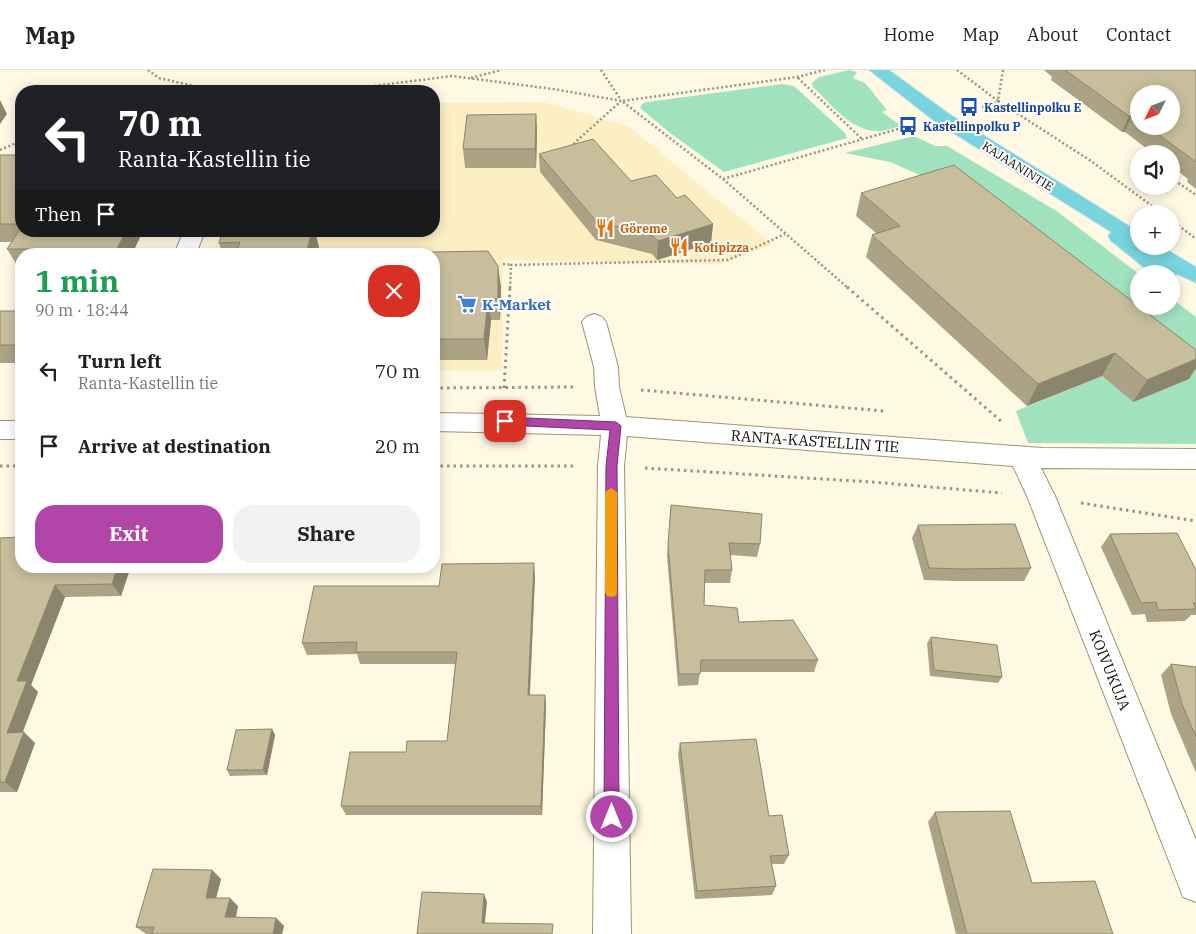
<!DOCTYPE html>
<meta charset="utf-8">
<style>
:root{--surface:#fff;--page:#f2f2f2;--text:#222;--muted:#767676;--line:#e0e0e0;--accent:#b146a8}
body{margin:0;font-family:"IBM Plex Serif",serif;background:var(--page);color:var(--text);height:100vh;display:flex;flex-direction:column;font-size:19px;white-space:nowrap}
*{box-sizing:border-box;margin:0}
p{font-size:16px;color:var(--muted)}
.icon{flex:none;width:28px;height:28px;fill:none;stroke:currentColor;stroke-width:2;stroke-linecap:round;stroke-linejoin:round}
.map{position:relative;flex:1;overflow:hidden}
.panel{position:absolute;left:15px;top:178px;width:425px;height:325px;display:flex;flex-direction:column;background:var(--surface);border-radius:20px;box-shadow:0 2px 12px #0003}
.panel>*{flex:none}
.top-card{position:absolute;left:15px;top:15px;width:425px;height:152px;border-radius:20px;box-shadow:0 2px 12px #0003;background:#202124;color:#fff;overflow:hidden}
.needle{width:32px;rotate:228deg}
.controls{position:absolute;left:1130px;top:15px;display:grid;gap:10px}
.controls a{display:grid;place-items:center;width:50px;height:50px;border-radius:50%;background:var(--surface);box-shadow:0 2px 12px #0003;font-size:25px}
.pin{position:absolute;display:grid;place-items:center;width:42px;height:42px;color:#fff;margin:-21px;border-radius:10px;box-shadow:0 2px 8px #0006}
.me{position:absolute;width:55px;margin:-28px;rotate:0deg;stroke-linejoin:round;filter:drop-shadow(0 0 4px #0008)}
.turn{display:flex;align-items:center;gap:18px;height:105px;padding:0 20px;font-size:22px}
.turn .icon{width:65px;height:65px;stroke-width:2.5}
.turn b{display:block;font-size:35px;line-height:42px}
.then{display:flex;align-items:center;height:48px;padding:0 20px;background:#0003;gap:10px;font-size:19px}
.round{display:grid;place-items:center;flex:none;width:52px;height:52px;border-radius:20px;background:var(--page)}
.overview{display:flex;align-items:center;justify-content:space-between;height:85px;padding:0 20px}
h1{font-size:30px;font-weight:800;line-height:38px;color:#1e9e55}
.button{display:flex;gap:10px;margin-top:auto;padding:10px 20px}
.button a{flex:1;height:58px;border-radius:20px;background:var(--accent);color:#fff;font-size:20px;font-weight:800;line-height:58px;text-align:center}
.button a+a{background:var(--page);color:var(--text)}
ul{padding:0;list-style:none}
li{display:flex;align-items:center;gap:15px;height:75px;padding:0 20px}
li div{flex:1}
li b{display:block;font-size:19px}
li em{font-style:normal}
header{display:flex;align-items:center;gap:30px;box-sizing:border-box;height:70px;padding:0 25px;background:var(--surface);border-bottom:1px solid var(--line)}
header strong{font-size:24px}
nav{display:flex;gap:28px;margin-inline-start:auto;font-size:18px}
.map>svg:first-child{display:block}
.built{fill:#fcefc4}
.green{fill:#a0e2be}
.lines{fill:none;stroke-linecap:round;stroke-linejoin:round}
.minor-casing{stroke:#9e9473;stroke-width:2}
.major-casing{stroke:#e7e7e6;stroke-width:2}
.path-far1{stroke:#999383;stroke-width:2.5;stroke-dasharray:2 2.5;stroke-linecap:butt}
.path{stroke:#999383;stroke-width:3;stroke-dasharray:2.5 4;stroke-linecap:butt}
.minor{fill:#fff;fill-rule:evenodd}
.major{fill:#78d5dd;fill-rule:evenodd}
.wall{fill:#aca386;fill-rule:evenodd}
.shaded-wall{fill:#8c856d}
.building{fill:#c8be9c;stroke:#8c856d}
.route{fill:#b146a8;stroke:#732e6d}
.slow{fill:#f59e0b}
.labels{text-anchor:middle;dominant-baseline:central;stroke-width:4;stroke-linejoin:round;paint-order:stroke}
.far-transit-label{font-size:12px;font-weight:bold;fill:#164399;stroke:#fff;text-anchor:start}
.far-street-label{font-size:12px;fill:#100c02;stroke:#fff}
.far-food-label{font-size:12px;font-weight:bold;fill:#c56008;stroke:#fff;text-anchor:start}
.shop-label{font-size:15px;font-weight:bold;fill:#366cbe;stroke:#fff;text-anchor:start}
.street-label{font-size:15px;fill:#100c02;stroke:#fff}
</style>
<header>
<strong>Map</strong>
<nav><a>Home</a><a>Map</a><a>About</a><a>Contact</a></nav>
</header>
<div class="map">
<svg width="1196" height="864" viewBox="0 0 1196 864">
<rect width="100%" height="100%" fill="#fff8e3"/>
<path class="built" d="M543 32 628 56 772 174 722 194 503 190 502 300 434 301V184H212L222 161H434V33Z"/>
<path class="green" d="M849 0 857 2 853 8 865 13 887 40 882 42 901 56C893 58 882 62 874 61 850 59 830 33 813 17L812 13 819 7Z
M782 14 794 16 845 63 847 68 724 102 670 63 640 38 642 34 647 32Z
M914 66 935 76H947L1058 142 1139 204V236H1171V228L1196 247V374L1028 373 1016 341 1102 306 1133 332 1189 309 947 117 890 92 845 83Z"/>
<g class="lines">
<g class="minor-casing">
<path id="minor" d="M184 161H205L196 184H174Z
M594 244 602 247 606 252 618 297 619 317 626 347 1042 378 1196 379V399L1041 398 1055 426 1196 770V832L1183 827 1027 426 1013 396 627 366 624 396 631 864H593L598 396 601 365 434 361V343L600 346 595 317 594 297 582 252 586 247Z
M0 351H21V369H0Z"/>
</g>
<g class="major-casing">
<path id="major" d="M869 0H889L948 43 1139 162V176H1161L1196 197V213L1177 204 1171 210V204H1152L1111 171 1108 166 1111 162 934 51Z"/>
</g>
<path class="path-far1" d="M148 0 159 8 215 21
M601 0 621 30
M825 0 797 7 622 31 723 109 848 218
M957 0 998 31 987 37H982
M1003 0 998 31 1091 91 1163 144
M471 8 501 0
M798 8 863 70
M334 21 452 6 553 19 622 31
M570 77 621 31
M0 80 21 71
M1171 108 1196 125
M723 109 905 57
M1171 150 1195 168
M503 194 511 195
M510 218 511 195 728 190 785 164"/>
<path class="path" d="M847 217 1002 352
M434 318 573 317
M504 318 510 217
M641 320 884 341
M0 396H21
M434 396H576
M645 398 872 412 1002 423
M1081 433 1196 451"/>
<use href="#minor" class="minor"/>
<use href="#major" class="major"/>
</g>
<path class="wall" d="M1044 0H1196V119L1187 112 1188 109 1171 96V84H1154L1125 62H1122L1051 10 1052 7ZM1139 24 1171 56H1139Z
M536 44 537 63 536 98H465L463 79Z
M539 84 631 111 677 128 713 154 711 173 657 190 652 184 596 170 540 102Z
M0 85H21V161H143L132 184H21V197H18L7 179 12 172H0Z
M861 123 1189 309 1133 332 1102 306 1027 336 866 187 872 165 876 163 856 146Z
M223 161 319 177 318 184H223L219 173Z
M434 184 501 217 500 250H491L487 290H434Z
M0 241H21V293H0Z
M671 435 760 474 757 487 730 485 732 500 730 513H705L704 535 818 590 814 602H700L698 615 678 616 667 486Z
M918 455 1031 498 1024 511H954L924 510 912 468Z
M1110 464 1196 500V545H1191L1185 551 1147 552 1145 544 1132 545 1101 477Z
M0 468 131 496 121 526 65 527 31 615 38 622 23 662 35 673 17 722H0Z
M535 506 530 625H545L546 636 542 745H346L341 736 406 682 447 671 455 594H360L357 584 307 585 302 573 439 516Z
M931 567 1002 607 998 613 930 606 927 573Z
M1171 594 1196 597V703L1171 644 1161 605Z
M272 659 275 665 267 705 230 706 227 700Z
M680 673 769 746 789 785 784 794H772L776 816 772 825 695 829 678 684Z
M935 742 1032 813 1113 864H956L928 752Z
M212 800 221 809 216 828 238 836 236 847 276 848 284 856 282 864H146L136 857Z"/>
<path class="shaded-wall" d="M0 30 7 44 0 54Z
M536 44 537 63 536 98 535 79Z
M1132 45 1125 62H1122L1129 46Z
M713 154 711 173 657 190 658 171Z
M126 161H143L132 184H120L117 179Z
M312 161H315L319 177 318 184H306Z
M498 196 501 217 500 250 498 229Z
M488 229 491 250 487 290 484 269Z
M1115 283 1102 306 1027 336 1038 314Z
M1196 289V298L1189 309 1133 332 1147 310Z
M534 493 535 506 529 636 528 625Z
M118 496H131L121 526 112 514Z
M55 515 65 527 31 615 38 622 18 673 7 663 17 611Z
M545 625 546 636 542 745 541 736Z
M272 659 275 665 267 705 263 700Z
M24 662 35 673 17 722 5 712Z
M212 800 221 809 214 836 206 828Z
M484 824 487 832 484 861 482 853Z
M230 828 238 836 234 855 225 847Z
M276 848 284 856 282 864H273Z"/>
<path class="building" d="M1065 0H1196V92L1147 56H1171V24H1139V50L1132 45 1129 46Z
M536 44 535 79H463L467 45Z
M593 69 631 111 656 105 677 128 685 125 713 154 658 171 653 166 596 151 539 84Z
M0 85H21V154H0Z
M954 95 1196 280V289L1147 310 1115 283 1038 314 872 165 900 156 861 123Z
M21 158V161H126L117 179H7Z
M223 161H312L306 184H236L240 172 219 173Z
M488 181 498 196V229H488L484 269H434V184H320Z
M0 241H21V275H0Z
M671 435 762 444 760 474 729 473 732 500H705L704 535 737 538 739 552 793 550 818 590H701L700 604H679L668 474Z
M1015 454 1031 498 961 499 929 498 918 455Z
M1177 463 1196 500V533H1193L1196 539 1158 540 1156 532 1141 533 1110 464Z
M21 467V496H118L112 514 55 515 17 611H27L7 663 24 662 5 712H0V468Z
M534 493 528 625H545L541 736H341L350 682H406L407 671H447L457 582H356L357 572 302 573 314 516H439L442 494Z
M931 567 997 575 1002 607 934 600Z
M1171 594 1196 597V667L1182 634Z
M272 659 263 700H227L236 660Z
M756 669 769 746 782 745 789 785 770 786 776 816 697 821 680 673Z
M1010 741 1032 813 1095 811 1113 864H967L935 742Z
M153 799 212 800 206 828H230L225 847 276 848 273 864H152L154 857H136Z
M422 822 484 824 482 853 553 854 552 864H417Z"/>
<path class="route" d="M505 347 616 352 621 356 617 396 619 747 617 752 612 754 606 752 604 747 606 396 610 360 505 355 500 351Z"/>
<path class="slow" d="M611 418 617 422V522L616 526 611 527 607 526 605 522V422Z"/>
<defs>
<g id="bus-bare" transform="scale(1.5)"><path d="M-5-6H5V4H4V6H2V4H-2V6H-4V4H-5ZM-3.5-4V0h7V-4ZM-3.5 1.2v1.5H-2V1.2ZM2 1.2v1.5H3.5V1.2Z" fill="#1a4fb4" stroke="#fff" stroke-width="2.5" paint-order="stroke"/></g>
<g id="restaurant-bare" transform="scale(1.5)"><path d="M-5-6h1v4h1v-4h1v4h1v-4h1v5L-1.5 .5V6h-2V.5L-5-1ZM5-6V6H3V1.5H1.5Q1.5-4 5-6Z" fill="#e8710a" stroke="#fff" stroke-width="2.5" paint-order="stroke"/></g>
<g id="supermarket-bare" transform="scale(1.5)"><path d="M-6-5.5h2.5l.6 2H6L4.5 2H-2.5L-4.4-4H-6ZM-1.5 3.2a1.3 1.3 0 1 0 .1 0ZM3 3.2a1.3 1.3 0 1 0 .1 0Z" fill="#3f7fe0" stroke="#fff" stroke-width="2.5" paint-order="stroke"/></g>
</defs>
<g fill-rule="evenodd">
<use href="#bus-bare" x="969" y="37"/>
<use href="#bus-bare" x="908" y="56"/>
<use href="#restaurant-bare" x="605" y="158"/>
<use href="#restaurant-bare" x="679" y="177"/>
<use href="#supermarket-bare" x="467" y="234"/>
</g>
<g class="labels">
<g class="far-transit-label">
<text x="984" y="37">Kastellinpolku E</text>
<text x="923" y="56">Kastellinpolku P</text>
</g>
<g class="far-street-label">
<text transform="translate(1018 96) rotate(32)">KAJAANINTIE</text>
</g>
<g class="far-food-label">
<text x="620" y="158">Göreme</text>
<text x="694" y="177">Kotipizza</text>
</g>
<g class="shop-label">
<text x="482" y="234">K-Market</text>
</g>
<g class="street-label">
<text transform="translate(815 371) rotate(4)">RANTA-KASTELLIN TIE</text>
<text transform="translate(1110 600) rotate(68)">KOIVUKUJA</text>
</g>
</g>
</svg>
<div class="controls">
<a><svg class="needle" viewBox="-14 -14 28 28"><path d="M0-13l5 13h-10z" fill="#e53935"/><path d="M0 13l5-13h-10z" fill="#767676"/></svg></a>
<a><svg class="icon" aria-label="sound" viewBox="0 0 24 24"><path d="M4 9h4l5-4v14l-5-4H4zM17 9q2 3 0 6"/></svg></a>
<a>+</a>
<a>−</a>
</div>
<div class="pin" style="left:505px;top:351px;background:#d93025"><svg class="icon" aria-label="arrive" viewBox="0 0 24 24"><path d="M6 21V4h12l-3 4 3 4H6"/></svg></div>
<svg class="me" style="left:612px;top:747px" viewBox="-20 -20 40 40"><circle r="17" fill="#b146a8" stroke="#fff" stroke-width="3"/><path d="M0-11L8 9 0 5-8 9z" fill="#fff"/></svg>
<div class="top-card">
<div class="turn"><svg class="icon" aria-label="left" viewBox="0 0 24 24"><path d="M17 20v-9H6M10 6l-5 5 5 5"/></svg><div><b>70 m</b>Ranta-Kastellin tie</div></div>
<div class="then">Then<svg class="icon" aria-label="arrive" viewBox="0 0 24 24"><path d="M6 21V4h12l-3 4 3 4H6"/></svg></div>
</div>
<section class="panel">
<div class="overview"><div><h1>1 min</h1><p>90 m · 18:44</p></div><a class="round" style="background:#d93025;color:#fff"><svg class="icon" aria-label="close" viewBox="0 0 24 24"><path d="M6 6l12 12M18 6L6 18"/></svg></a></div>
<ul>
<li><svg class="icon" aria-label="left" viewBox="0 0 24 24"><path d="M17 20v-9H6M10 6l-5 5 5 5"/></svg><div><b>Turn left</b><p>Ranta-Kastellin tie</p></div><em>70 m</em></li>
<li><svg class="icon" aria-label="arrive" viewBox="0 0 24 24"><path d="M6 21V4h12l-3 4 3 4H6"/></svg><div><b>Arrive at destination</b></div><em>20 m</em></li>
</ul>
<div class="button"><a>Exit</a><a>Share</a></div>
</section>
</div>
